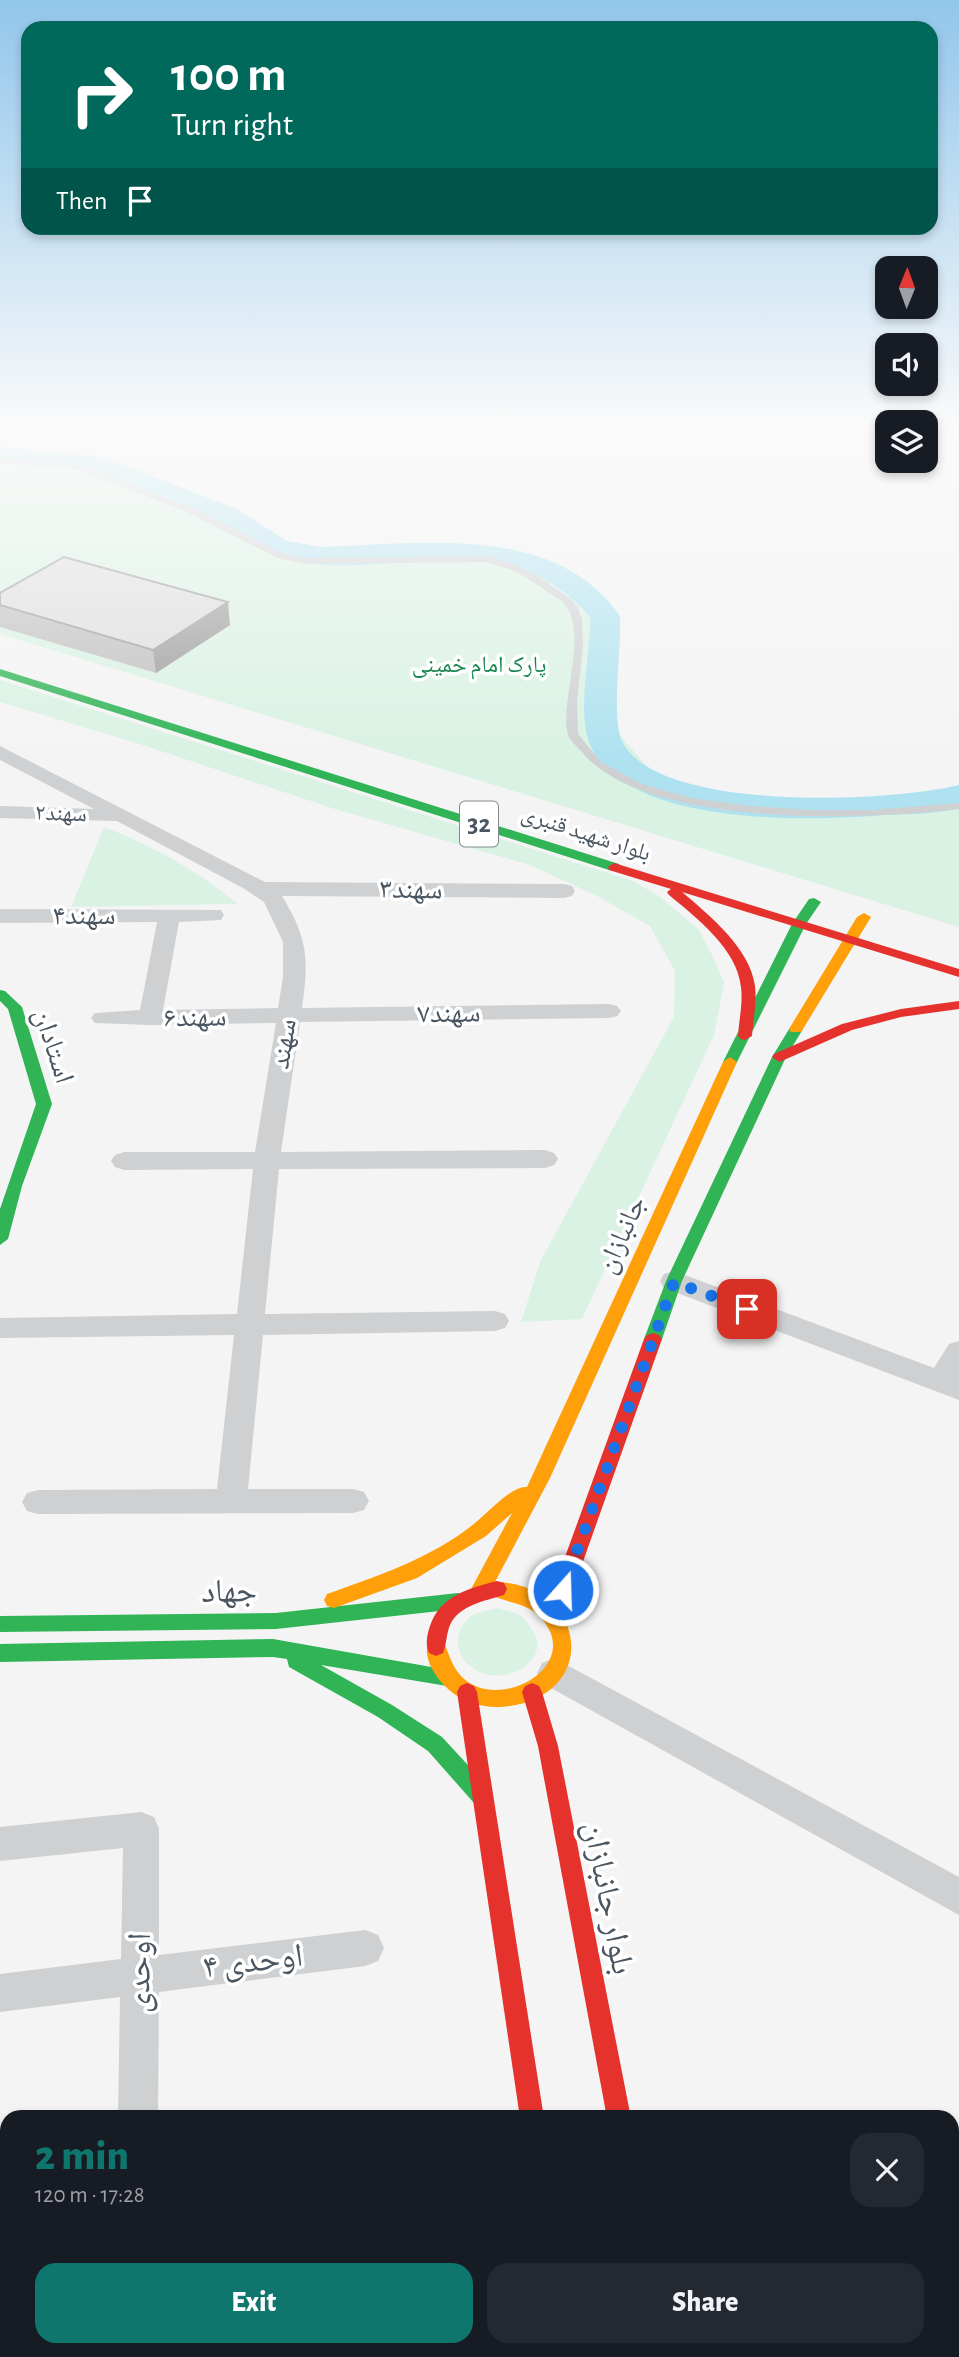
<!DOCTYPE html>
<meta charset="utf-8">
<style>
:root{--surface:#171b24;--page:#242831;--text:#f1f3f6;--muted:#9ea1a6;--accent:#0f766e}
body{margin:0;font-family:"Alegreya Sans","Noto Naskh Arabic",sans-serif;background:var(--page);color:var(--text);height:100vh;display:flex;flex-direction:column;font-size:26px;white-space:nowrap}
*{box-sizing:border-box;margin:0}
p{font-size:23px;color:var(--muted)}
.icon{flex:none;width:38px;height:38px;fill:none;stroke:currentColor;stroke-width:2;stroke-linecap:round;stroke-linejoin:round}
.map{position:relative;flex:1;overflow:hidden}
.side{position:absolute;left:0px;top:2110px;width:959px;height:247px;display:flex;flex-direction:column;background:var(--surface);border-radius:21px 21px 0 0;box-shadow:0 4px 10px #0003}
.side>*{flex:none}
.hud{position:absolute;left:21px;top:21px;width:917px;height:214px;border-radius:21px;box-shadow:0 4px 10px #0003;background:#00695c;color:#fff;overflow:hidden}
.needle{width:46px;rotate:1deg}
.controls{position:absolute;left:875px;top:256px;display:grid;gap:14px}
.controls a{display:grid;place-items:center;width:63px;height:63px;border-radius:14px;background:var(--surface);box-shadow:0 4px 10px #0003;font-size:35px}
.pin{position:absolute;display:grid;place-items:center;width:60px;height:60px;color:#fff;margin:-30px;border-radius:14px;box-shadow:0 4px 10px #0006}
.me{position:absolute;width:77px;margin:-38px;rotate:20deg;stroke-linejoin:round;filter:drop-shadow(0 0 5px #0008)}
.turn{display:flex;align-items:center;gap:24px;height:147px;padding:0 35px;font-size:32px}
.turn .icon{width:91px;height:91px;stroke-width:2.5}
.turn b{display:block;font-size:49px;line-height:60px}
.then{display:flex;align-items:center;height:66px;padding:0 35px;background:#0003;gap:14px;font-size:26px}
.round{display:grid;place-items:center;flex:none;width:74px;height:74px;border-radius:21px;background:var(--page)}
.headline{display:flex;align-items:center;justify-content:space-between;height:119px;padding:0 35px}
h1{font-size:42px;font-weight:800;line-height:52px;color:var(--accent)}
.action{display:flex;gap:14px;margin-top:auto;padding:14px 35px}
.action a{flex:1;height:80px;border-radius:21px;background:var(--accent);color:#fff;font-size:28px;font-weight:800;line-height:80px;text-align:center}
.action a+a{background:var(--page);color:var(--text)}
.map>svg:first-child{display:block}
.green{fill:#d9f2e3}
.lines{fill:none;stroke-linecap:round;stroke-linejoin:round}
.river{fill:#aee2f0;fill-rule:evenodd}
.lane{fill:#ced0d2;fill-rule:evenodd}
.street{fill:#ced0d2;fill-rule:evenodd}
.fast{fill:#30b455;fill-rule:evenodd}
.slow{fill:#ff9f0a;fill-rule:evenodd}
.jam{fill:#e5322d;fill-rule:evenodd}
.wall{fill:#bebebf}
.shaded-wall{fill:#9b9b9b}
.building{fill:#ddddde;stroke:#9b9b9b;stroke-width:2}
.route{stroke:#1a73e8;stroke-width:12;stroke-dasharray:0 21.6}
.labels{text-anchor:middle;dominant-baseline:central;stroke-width:7;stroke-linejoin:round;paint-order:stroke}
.far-park-label{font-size:23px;fill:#17864f;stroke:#fff}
.far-street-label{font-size:23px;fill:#4a5661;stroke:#fff}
.shield{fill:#fff;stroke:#808990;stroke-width:2}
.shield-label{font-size:26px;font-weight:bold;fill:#4a5661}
.street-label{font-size:28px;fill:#4a5661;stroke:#fff}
.near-street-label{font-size:33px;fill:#4a5661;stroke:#fff}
</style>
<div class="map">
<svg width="959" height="2357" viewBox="0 0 959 2357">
<rect width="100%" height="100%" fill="#f4f4f4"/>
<path class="green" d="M0 447 84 461 245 522 293 553 507 554 550 579 595 615 594 683 609 722 669 793 837 810 921 808 959 787V927L0 634Z
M0 680 633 881 659 896 699 930 713 957 724 983 714 1035 582 1319 521 1322 541 1260 674 1017 675 971 650 926 597 896 530 865 335 809 146 746 0 702Z
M104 827C152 846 198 870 237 904L71 907Z
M499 1608C506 1611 513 1612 520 1615 524 1617 527 1622 530 1627 559 1663 493 1695 465 1661 453 1647 457 1625 473 1615 480 1611 491 1610 499 1608Z"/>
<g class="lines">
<path class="river" d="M0 447 103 457 237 509 287 541 321 547C419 544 555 522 620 616 622 646 610 720 623 743 661 813 891 802 959 785V808C935 814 909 814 885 815 809 821 634 827 592 749 575 718 591 654 590 617 506 520 396 581 293 561 262 555 242 532 214 520 188 508 161 499 135 488 120 483 105 474 90 471 62 464 29 465 0 463Z"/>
<path class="lane" d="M0 459 79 465 188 506 284 554 307 558 487 556 515 564 545 581 572 600 578 608 582 620 583 646 577 701 578 734 601 762 642 784 692 798 750 806 811 810H870L959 803V809C867 820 645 829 582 752 576 746 568 739 567 731 561 696 590 628 562 601L517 572 487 562 307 564 278 558 182 510 75 469 0 463Z"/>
<path class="street" d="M0 746 265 882 564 884 572 886 575 891 572 896 564 898 282 896C308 939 309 959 302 1008L609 1004 617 1006 621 1011 617 1016 609 1018 300 1022 281 1152 545 1150 554 1153 558 1159 554 1165 545 1168 279 1169 265 1314 495 1311 505 1314 509 1321 505 1328 495 1331 263 1335 248 1489H353L364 1492 369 1501 364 1510 353 1513 38 1514 27 1511 22 1502 27 1493 38 1490 217 1489 234 1335 0 1338V1318L237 1314 253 1169 124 1170 115 1167 111 1161 115 1155 124 1152H255L276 1023 150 1025 95 1023 91 1018 95 1013 140 1010 157 922 0 923V909L221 910 224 915 221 920 179 922 163 1010 278 1008 283 977V942L264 902 243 888 117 821 0 818V806L94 809 0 760Z
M674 1271 934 1368 949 1344 959 1341V1400L664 1288 660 1281 664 1274Z
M554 1658 959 1877V1915L542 1683 537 1673 542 1663Z
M141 1812 154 1817 159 1829V1955L365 1930 378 1935 384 1948 378 1961 365 1966 159 1992 158 2118H118L120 1997 0 2012V1974L121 1959 123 1848 0 1861V1827Z
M54 2350H158V2357H51Z"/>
<path class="fast" d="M0 669 619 864 620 867 614 871 609 870 0 676Z
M814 898 821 902 806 924 737 1062 735 1065H725L723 1062 792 924 809 899Z
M0 990 5 991 22 1007 52 1104 22 1186 8 1239 0 1245V1209L36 1104 8 1009 0 1001Z
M796 1025 803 1029 786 1057 682 1281 662 1339 659 1343H647L644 1339 666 1281 772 1057 791 1026Z
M458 1593 465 1595 468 1601 465 1607 458 1609 276 1629 0 1632V1616L276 1613Z
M273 1639 454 1671 457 1677 454 1683 447 1686 321 1665 392 1705 442 1737 490 1789 493 1796 490 1803 482 1806 474 1803 428 1751 378 1717 289 1667 287 1659 273 1657 0 1662V1644Z"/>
<path class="slow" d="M864 913 871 917 803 1029 801 1032H791L789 1029 857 917Z
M730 1057 737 1062 550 1478 495 1582C588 1583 603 1699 501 1707 479 1708 457 1700 443 1684 433 1673 422 1655 429 1641L436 1638 443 1641C450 1655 451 1666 463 1678 501 1713 584 1665 541 1618 527 1601 504 1604 489 1593L487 1597 480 1599 473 1597 470 1591 512 1513 486 1536 417 1578 334 1608 327 1606 324 1600 327 1594C378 1576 432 1558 475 1523 487 1514 512 1485 527 1487L723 1062Z
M651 2350H677L678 2357H652Z"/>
<path class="jam" d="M614 863 959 969V977L682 892C710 916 750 948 755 986 757 1002 753 1020 752 1036L745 1040 740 1039 738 1036C739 1020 743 1003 741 987 737 949 697 918 669 895L667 892 671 889 609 870 608 867Z
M959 1001V1009L901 1017 852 1030 784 1060 779 1062 772 1057 774 1054 842 1024 901 1009Z
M653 1333 659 1335 662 1339 564 1615 561 1621 554 1623 547 1621 544 1615 644 1339 647 1335Z
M497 1581 504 1583 507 1589 504 1595C485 1601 459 1605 450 1625 446 1634 447 1644 443 1653L436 1656 429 1653C425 1644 427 1635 430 1626 440 1596 469 1588 497 1581Z
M467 1683 474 1686 477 1692 544 2118H520L457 1692 460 1686Z
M532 1683 539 1686 542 1692 558 1746 631 2118H607L538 1746 522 1692 525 1686Z
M555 2350H581L582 2357H556Z"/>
</g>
<path class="wall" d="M0 593 230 625 156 673 0 627Z"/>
<path class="shaded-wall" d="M228 602 230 625 156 673 153 650Z"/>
<path class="building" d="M64 557 228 602 153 650 0 605V593Z"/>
<linearGradient id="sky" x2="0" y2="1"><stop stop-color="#91c6eb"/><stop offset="0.56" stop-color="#fafafa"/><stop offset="1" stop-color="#fafafa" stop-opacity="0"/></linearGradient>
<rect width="959" height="757" fill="url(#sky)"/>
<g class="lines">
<path class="route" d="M563 1590 674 1282 747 1309"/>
</g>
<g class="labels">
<g class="far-park-label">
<text x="479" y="665">پارک امام خمینی</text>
</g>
<g class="far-street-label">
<text transform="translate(61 814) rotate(2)">سهند۲</text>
<text transform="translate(586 834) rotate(18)">بلوار شهید قنبری</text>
</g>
<rect class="shield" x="460" y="801.5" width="38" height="45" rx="5"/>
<g class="shield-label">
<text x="479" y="824">32</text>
</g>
<g class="street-label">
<text transform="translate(411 890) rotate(1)">سهند۳</text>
<text x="84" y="916">سهند۴</text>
<text transform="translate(449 1014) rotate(-1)">سهند۷</text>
<text transform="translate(195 1018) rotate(-1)">سهند۶</text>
<text transform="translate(284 1044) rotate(-81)">سهند</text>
<text transform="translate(53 1046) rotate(72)">استادان</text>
<text transform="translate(622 1235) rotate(-66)">جانبازان</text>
</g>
<g class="near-street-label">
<text transform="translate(229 1592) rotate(-1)">جهاد</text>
<text transform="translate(608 1898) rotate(79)">بلوار جانبازان</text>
<text transform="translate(253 1962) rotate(-7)">اوحدی ۴</text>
<text transform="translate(140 1973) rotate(-89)">اوحدی</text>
</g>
</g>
</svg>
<div class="controls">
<a><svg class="needle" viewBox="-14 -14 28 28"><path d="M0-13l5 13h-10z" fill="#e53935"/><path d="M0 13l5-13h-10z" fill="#9ea1a6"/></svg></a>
<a><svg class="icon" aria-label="sound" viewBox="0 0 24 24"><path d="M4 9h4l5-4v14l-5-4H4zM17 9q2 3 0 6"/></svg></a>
<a><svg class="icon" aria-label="layers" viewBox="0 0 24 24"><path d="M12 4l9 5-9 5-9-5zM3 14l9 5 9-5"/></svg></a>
</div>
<div class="pin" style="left:747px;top:1309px;background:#d93025"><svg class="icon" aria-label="arrive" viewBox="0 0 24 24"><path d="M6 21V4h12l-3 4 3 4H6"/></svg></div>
<svg class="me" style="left:563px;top:1590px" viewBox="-20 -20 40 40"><circle r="17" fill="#1a73e8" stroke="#fff" stroke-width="3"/><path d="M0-11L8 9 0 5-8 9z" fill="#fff"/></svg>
<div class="hud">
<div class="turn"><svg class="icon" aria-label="right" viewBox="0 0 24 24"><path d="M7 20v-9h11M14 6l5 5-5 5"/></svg><div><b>100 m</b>Turn right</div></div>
<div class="then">Then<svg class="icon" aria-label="arrive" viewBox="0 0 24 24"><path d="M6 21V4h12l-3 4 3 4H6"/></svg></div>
</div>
<section class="side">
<div class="headline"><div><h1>2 min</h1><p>120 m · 17:28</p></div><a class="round"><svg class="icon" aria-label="close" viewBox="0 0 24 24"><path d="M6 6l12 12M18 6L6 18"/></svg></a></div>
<div class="action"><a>Exit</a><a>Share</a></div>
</section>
</div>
